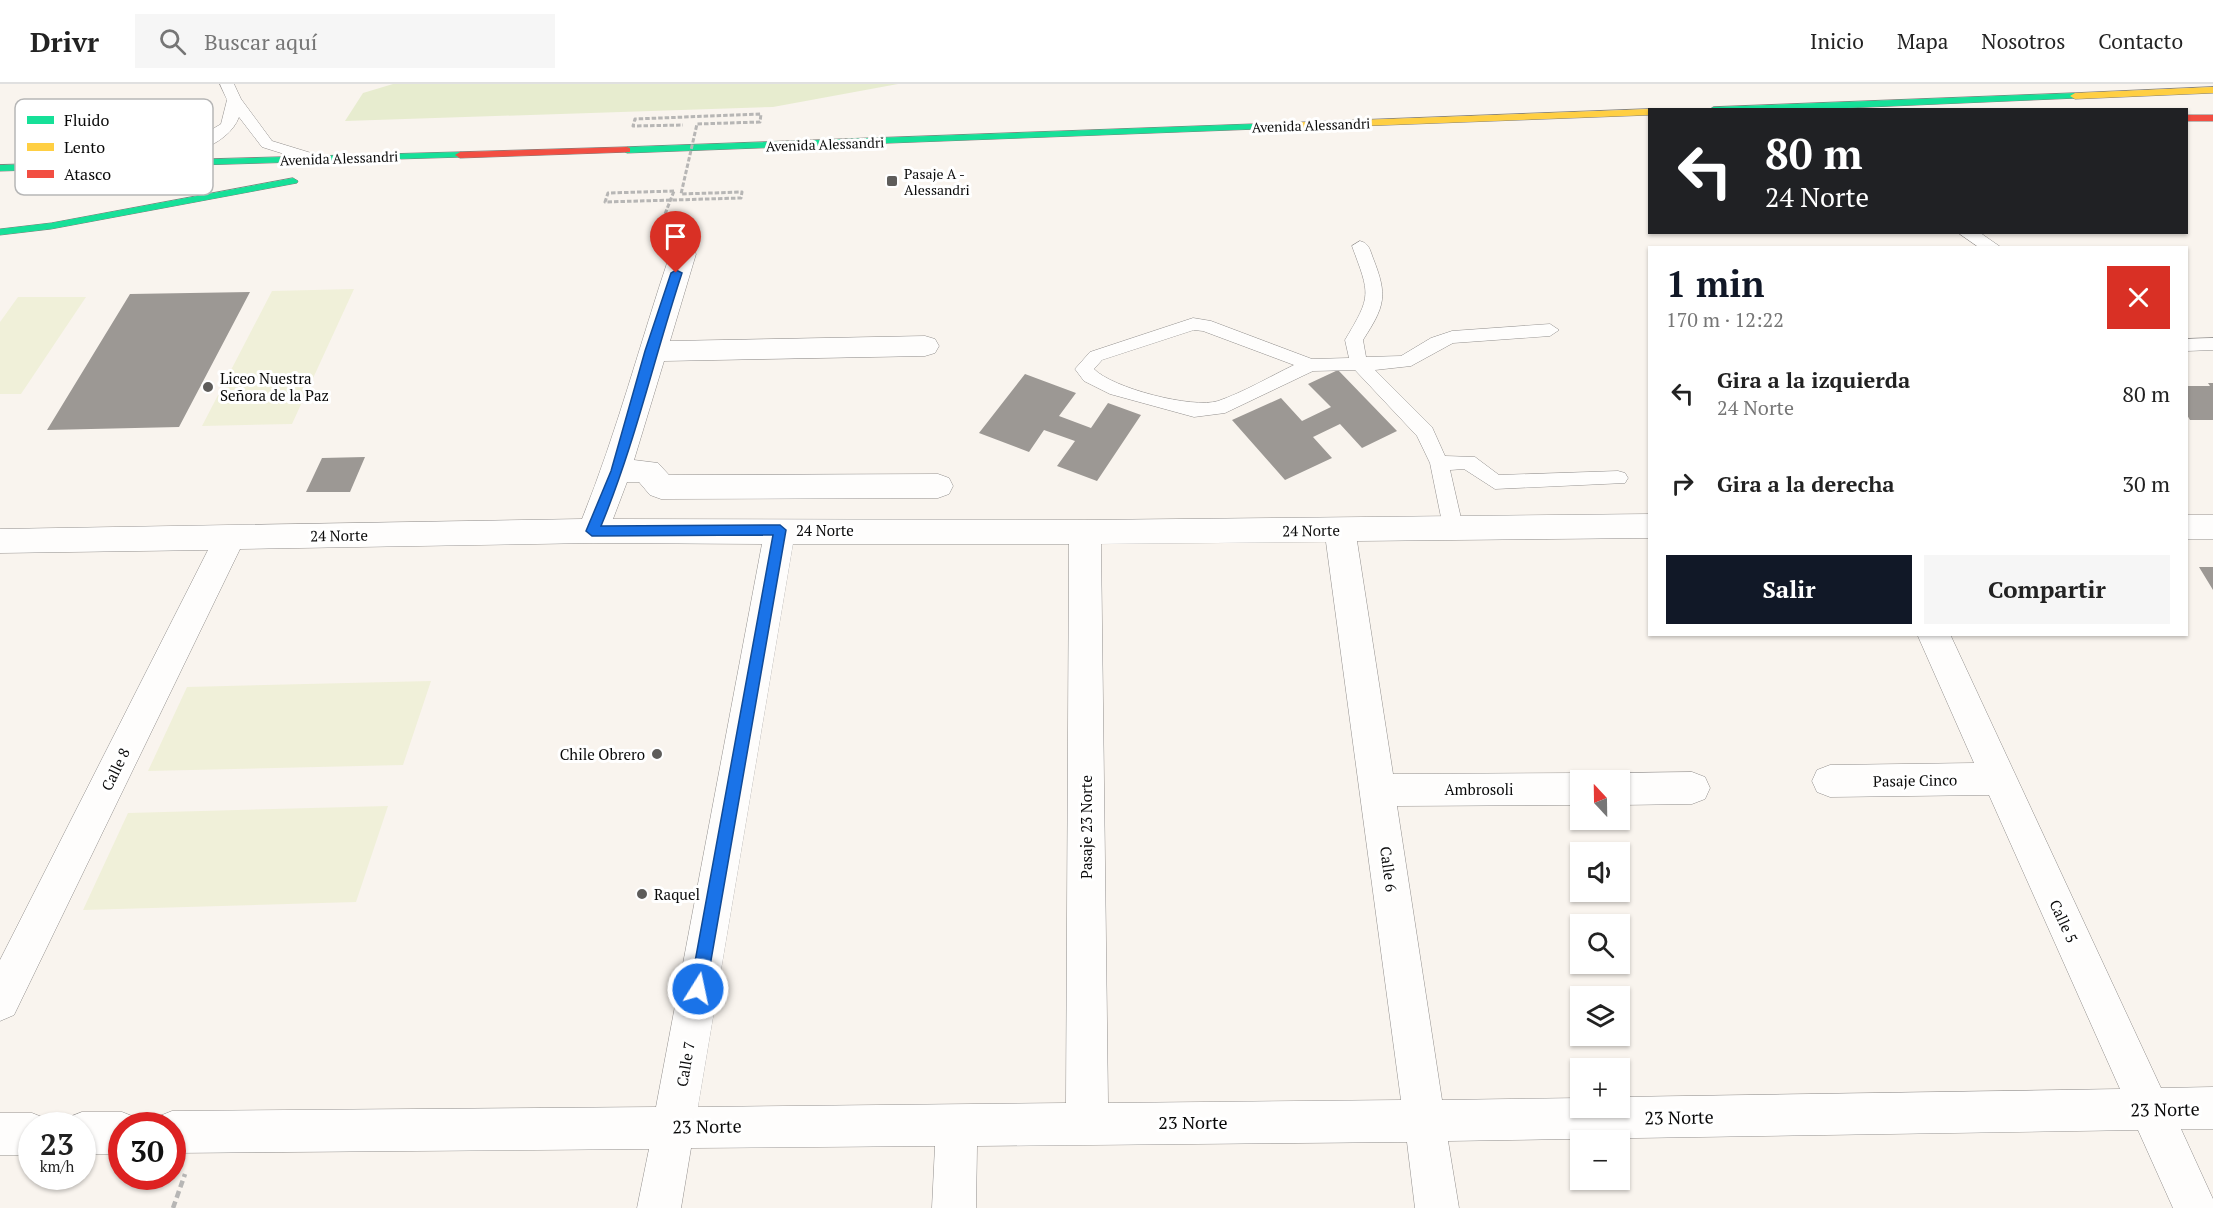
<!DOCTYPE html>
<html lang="es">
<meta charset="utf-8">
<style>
:root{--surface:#fff;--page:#f6f6f6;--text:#222;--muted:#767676;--line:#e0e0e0;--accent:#111827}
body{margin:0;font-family:"PT Serif",serif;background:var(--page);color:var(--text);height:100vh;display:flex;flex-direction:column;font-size:22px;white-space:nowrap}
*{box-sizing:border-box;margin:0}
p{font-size:20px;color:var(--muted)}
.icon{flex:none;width:33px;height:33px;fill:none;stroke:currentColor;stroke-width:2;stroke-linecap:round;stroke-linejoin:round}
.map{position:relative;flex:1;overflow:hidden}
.panel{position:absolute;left:1648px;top:162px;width:540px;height:390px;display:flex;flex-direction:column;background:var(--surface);border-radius:0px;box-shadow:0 2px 4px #0004}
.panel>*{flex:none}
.banner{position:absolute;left:1648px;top:24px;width:540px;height:126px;border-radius:0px;box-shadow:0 2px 4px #0004;background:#202124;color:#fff;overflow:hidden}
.needle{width:39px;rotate:338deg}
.fabs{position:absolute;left:1570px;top:686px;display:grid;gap:12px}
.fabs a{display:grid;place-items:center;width:60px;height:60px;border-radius:0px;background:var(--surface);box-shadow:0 2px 4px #0004;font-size:30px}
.speed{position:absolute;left:18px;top:1028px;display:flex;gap:12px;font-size:30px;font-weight:700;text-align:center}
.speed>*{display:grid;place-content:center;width:78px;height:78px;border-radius:50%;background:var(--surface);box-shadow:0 2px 4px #0004;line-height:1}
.speed small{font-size:15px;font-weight:400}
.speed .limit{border:9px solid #d22;background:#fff;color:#111}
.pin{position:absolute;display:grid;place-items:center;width:51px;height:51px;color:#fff;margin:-62px -26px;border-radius:50% 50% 50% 0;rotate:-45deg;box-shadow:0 0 6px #0007}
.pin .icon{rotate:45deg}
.me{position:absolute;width:66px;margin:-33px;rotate:10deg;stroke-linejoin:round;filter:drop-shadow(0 0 4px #0008)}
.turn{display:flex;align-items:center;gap:21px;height:126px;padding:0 18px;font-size:27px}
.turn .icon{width:78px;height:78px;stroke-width:2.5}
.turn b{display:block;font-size:42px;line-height:51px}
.round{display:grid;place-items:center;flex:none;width:63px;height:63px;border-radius:0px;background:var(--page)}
.summary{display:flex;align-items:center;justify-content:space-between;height:102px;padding:0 18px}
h1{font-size:36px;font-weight:700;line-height:45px;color:var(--accent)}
.cta{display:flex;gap:12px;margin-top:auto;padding:12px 18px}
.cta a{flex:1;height:69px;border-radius:0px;background:var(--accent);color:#fff;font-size:24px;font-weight:700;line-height:69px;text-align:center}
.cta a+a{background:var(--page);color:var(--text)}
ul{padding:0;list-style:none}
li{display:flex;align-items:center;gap:18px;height:90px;padding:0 18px}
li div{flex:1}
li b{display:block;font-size:22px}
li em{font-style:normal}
header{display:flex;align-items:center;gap:36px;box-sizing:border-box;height:84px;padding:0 30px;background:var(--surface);border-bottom:2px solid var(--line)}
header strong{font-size:28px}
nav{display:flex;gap:33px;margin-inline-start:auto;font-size:21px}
.search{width:420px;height:54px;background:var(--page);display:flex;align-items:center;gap:15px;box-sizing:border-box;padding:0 21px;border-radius:0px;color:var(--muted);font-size:22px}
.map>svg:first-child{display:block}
.green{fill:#e7eccf}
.pitch{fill:#f0f0d9}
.building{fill:#9c9894}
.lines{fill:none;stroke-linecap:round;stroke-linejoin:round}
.lane-casing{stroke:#928f8d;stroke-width:1}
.street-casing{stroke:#928f8d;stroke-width:1}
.fast-casing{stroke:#7f7d7a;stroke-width:1}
.slow-casing{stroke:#7f7d7a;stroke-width:1}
.jam-casing{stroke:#7f7d7a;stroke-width:1}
.path-far1{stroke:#b7b6b5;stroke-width:3;stroke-dasharray:4.5 2;stroke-linecap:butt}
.path{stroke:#b7b6b5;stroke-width:4.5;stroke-dasharray:7 4;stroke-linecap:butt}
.lane{fill:#fefdfc;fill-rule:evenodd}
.street{fill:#fefdfc;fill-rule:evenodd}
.fast{fill:#16e098;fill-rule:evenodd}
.slow{fill:#ffcf43;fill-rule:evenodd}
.jam{fill:#f24e42;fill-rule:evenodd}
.path-bridge{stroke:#b7b6b5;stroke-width:3;stroke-dasharray:4.5 2;stroke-linecap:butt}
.route{fill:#1a73e8;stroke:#114b97;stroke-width:1.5}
.poi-dot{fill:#5e5c5a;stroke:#fff;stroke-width:2}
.labels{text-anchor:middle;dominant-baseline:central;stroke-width:6;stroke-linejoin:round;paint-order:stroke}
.far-street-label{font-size:14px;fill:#0a0a0a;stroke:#fff}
.far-poi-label{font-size:14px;fill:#0a0a0a;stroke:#fff;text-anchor:start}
.poi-label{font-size:15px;fill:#0a0a0a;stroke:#fff;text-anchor:start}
.street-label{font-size:15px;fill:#0a0a0a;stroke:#fff}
.near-street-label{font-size:18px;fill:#0a0a0a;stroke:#fff}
.key{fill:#fff;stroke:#b6b6b6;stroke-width:1.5}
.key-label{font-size:16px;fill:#0a0a0a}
</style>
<header>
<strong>Drivr</strong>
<div class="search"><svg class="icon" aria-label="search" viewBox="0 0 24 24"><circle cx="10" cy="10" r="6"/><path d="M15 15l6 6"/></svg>Buscar aquí</div>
<nav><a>Inicio</a><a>Mapa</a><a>Nosotros</a><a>Contacto</a></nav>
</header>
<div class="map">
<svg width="2213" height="1124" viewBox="0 0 2213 1124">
<rect width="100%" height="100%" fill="#f9f4ee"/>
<path class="green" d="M393 0H898L773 23 345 37 363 9Z"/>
<path class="pitch" d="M354 205 292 340 202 342 272 207Z
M18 213H86L21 310H0V238Z
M431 597 403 681 148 687 187 603Z
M388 722 356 818 83 826 128 729Z"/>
<path class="building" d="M250 208 179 343 47 346 130 210Z
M1338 286 1397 347 1362 364 1340 340 1313 353 1332 374 1285 396 1232 336 1281 314 1302 337 1331 323 1308 300Z
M1025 290 1076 309 1059 332 1091 344 1108 319 1141 331 1097 397 1057 382 1075 357 1044 346 1029 368 979 349Z
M2208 299H2213V336H2190L2187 331V302H2210Z
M365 373 350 408H306L322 374Z
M2199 483H2213V506Z"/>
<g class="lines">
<g class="lane-casing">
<path id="lane" d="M220 0H234L241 15 272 57 321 72 324 75 321 78 316 80 262 63 239 33C228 63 181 73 154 83H144L141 80 144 77 196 55 221 40 227 16Z
M1957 148H1979L2002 164H1980Z
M1360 157C1369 159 1370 166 1373 174 1388 212 1385 222 1363 256L1366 273 1401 272 1431 254 1452 247 1550 240 1559 246 1550 252 1453 259 1411 282 1375 286 1432 343 1445 372 1475 373 1499 391 1618 387 1625 389 1628 394 1625 399 1495 405 1464 385 1450 386 1463 443 1460 448 1453 451 1446 448 1443 443 1430 379 1417 352 1355 286 1313 287 1225 329 1194 333 1110 310 1084 297 1075 285 1090 268 1193 234 1211 237 1312 275 1349 274 1345 256C1372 211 1370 211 1352 162ZM1194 246 1203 247 1294 281C1269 293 1244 308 1218 317 1193 325 1112 304 1094 285L1102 276Z
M2213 254V266L2187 267V255Z"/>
</g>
<g class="street-casing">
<path id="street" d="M683 161 692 164 696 170 670 257 925 252 935 255 939 262 935 269 925 272 664 277 634 376 658 379 669 391 938 390 949 394 953 402 949 410 938 414 661 415 650 411 639 398H627L613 435 1085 436 1650 430V454L1357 457 1393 690 1581 689 1595 696H1581V721L1397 722 1442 1016 1581 1014V1023H1620V1013L2120 1005 1989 711 1830 713 1817 708 1812 697 1817 686 1830 681 1974 679 1917 550H1950L2161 1004 2213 1003V1045H2181L2213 1115V1124H2173L2138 1046 1448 1057 1459 1124H1415L1407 1058 977 1062 976 1124H932L935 1062 691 1064 681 1124H637L649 1065 172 1069V1041H154L157 1033 172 1027 656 1023 762 460 593 459 240 465 14 931 0 937V876L208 466 0 469V445L582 435C617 348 640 259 670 170L674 164ZM1326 458 1401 1016 1108 1019 1101 460ZM793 460H1069L1066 1019 698 1023Z
M2187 431H2213V455H2187Z
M1692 688 1705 693 1710 704 1705 715 1692 720 1620 721V696H1606L1620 689Z
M82 1028H122L137 1034 140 1041H122V1070H82V1041H64L67 1034Z
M0 1029H32L47 1035 49 1041H32V1071H0Z"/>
</g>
<g class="fast-casing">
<path id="fast" d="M2075 9 2080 12 2078 14 1800 26H1709L1713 23Z
M1282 39 1285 40V44L627 69 622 66 627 63Z
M460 68 464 69V73L0 87V81Z
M293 94 298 97 297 99 51 145 0 151V145L51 139Z"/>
</g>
<g class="slow-casing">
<path id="slow" d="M2213 3V9L2075 15 2070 12 2075 9Z
M1650 25V31L1282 45 1277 42 1282 39Z"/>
</g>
<g class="jam-casing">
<path id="jam" d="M2187 31H2213V37H2187Z
M627 63 630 64V68L460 74 455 71 460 68Z"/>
</g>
<path class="path-far1" d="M658 148 674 107"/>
<path class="path" d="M173 1124 185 1090"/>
<use href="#lane" class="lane"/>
<use href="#street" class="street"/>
<use href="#fast" class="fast"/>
<use href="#slow" class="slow"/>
<use href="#jam" class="jam"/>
<path class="path-bridge" d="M674 107 608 109 605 118 741 114 742 108 681 110 697 40 760 38 761 30 635 35 633 42 683 41"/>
</g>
<path class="route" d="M676 186 682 189C654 274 635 360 601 442L780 441 786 446 706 905 704 910 698 913 693 910 690 905 773 451 592 452 586 447 611 387 645 267 671 189Z"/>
<g class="poi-dot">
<rect x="886" y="91" width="12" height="12" rx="3"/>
<circle cx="208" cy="303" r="6"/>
<circle cx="657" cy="670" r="6"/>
<circle cx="642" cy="810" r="6"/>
</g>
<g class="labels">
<g class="far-street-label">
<text transform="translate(1311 41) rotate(-2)">Avenida Alessandri</text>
<text transform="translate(825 60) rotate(-2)">Avenida Alessandri</text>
<text transform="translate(339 74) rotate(-2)">Avenida Alessandri</text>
</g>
<g class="far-poi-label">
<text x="904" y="89">Pasaje A -<tspan x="904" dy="16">Alessandri</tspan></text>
</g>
<g class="poi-label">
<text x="220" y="294">Liceo Nuestra<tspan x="220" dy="17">Señora de la Paz</tspan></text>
<text x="645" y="670" text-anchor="end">Chile Obrero</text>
<text x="654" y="810">Raquel</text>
</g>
<g class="street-label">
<text x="825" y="446">24 Norte</text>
<text transform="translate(1311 446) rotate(-1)">24 Norte</text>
<text transform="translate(339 451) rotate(-1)">24 Norte</text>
<text transform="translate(115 685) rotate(-64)">Calle 8</text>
<text transform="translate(1915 696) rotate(-1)">Pasaje Cinco</text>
<text x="1479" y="705">Ambrosoli</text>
<text transform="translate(1086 743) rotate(-90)">Pasaje 23 Norte</text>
<text transform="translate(1389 785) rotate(82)">Calle 6</text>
<text transform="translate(2064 837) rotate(65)">Calle 5</text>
<text transform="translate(685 980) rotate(-80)">Calle 7</text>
</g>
<g class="near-street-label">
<text transform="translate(2165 1025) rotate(-1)">23 Norte</text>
<text transform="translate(1679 1033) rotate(-1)">23 Norte</text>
<text x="1193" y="1038">23 Norte</text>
<text transform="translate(707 1042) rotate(-1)">23 Norte</text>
</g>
</g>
<rect x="15" y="15" width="198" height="96" rx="9" class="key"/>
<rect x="27" y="32" width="27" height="8" fill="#16e098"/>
<rect x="27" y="59" width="27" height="8" fill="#ffcf43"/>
<rect x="27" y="86" width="27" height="8" fill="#f24e42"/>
<g class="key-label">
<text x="64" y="42">Fluido</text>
<text x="64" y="69">Lento</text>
<text x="64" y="96">Atasco</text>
</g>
</svg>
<div class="fabs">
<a><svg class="needle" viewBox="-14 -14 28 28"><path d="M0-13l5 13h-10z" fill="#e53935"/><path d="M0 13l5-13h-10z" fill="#767676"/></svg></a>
<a><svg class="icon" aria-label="sound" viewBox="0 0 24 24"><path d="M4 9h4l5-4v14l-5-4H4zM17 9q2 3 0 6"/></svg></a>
<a><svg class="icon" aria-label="search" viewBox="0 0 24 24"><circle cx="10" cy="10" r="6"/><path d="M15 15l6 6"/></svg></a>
<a><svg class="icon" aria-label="layers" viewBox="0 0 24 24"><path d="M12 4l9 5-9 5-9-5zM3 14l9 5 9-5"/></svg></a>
<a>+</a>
<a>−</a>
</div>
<div class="speed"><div>23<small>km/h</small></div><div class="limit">30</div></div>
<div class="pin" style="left:676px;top:189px;background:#d93025"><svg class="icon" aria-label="arrive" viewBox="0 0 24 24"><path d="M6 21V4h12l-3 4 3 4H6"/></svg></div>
<svg class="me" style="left:698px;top:905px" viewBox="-20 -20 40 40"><circle r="17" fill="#1a73e8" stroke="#fff" stroke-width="3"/><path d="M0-11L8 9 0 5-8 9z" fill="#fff"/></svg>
<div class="banner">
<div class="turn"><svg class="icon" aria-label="left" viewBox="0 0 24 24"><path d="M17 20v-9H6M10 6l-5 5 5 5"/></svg><div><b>80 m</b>24 Norte</div></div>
</div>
<section class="panel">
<div class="summary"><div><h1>1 min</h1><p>170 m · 12:22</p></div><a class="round" style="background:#d93025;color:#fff"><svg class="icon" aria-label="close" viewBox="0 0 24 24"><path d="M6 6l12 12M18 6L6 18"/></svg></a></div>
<ul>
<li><svg class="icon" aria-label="left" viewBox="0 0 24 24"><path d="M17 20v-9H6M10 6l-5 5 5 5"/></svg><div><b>Gira a la izquierda</b><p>24 Norte</p></div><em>80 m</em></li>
<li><svg class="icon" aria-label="right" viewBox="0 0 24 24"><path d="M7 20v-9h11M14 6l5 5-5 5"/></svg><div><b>Gira a la derecha</b></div><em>30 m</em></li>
</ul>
<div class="cta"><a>Salir</a><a>Compartir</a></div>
</section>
</div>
